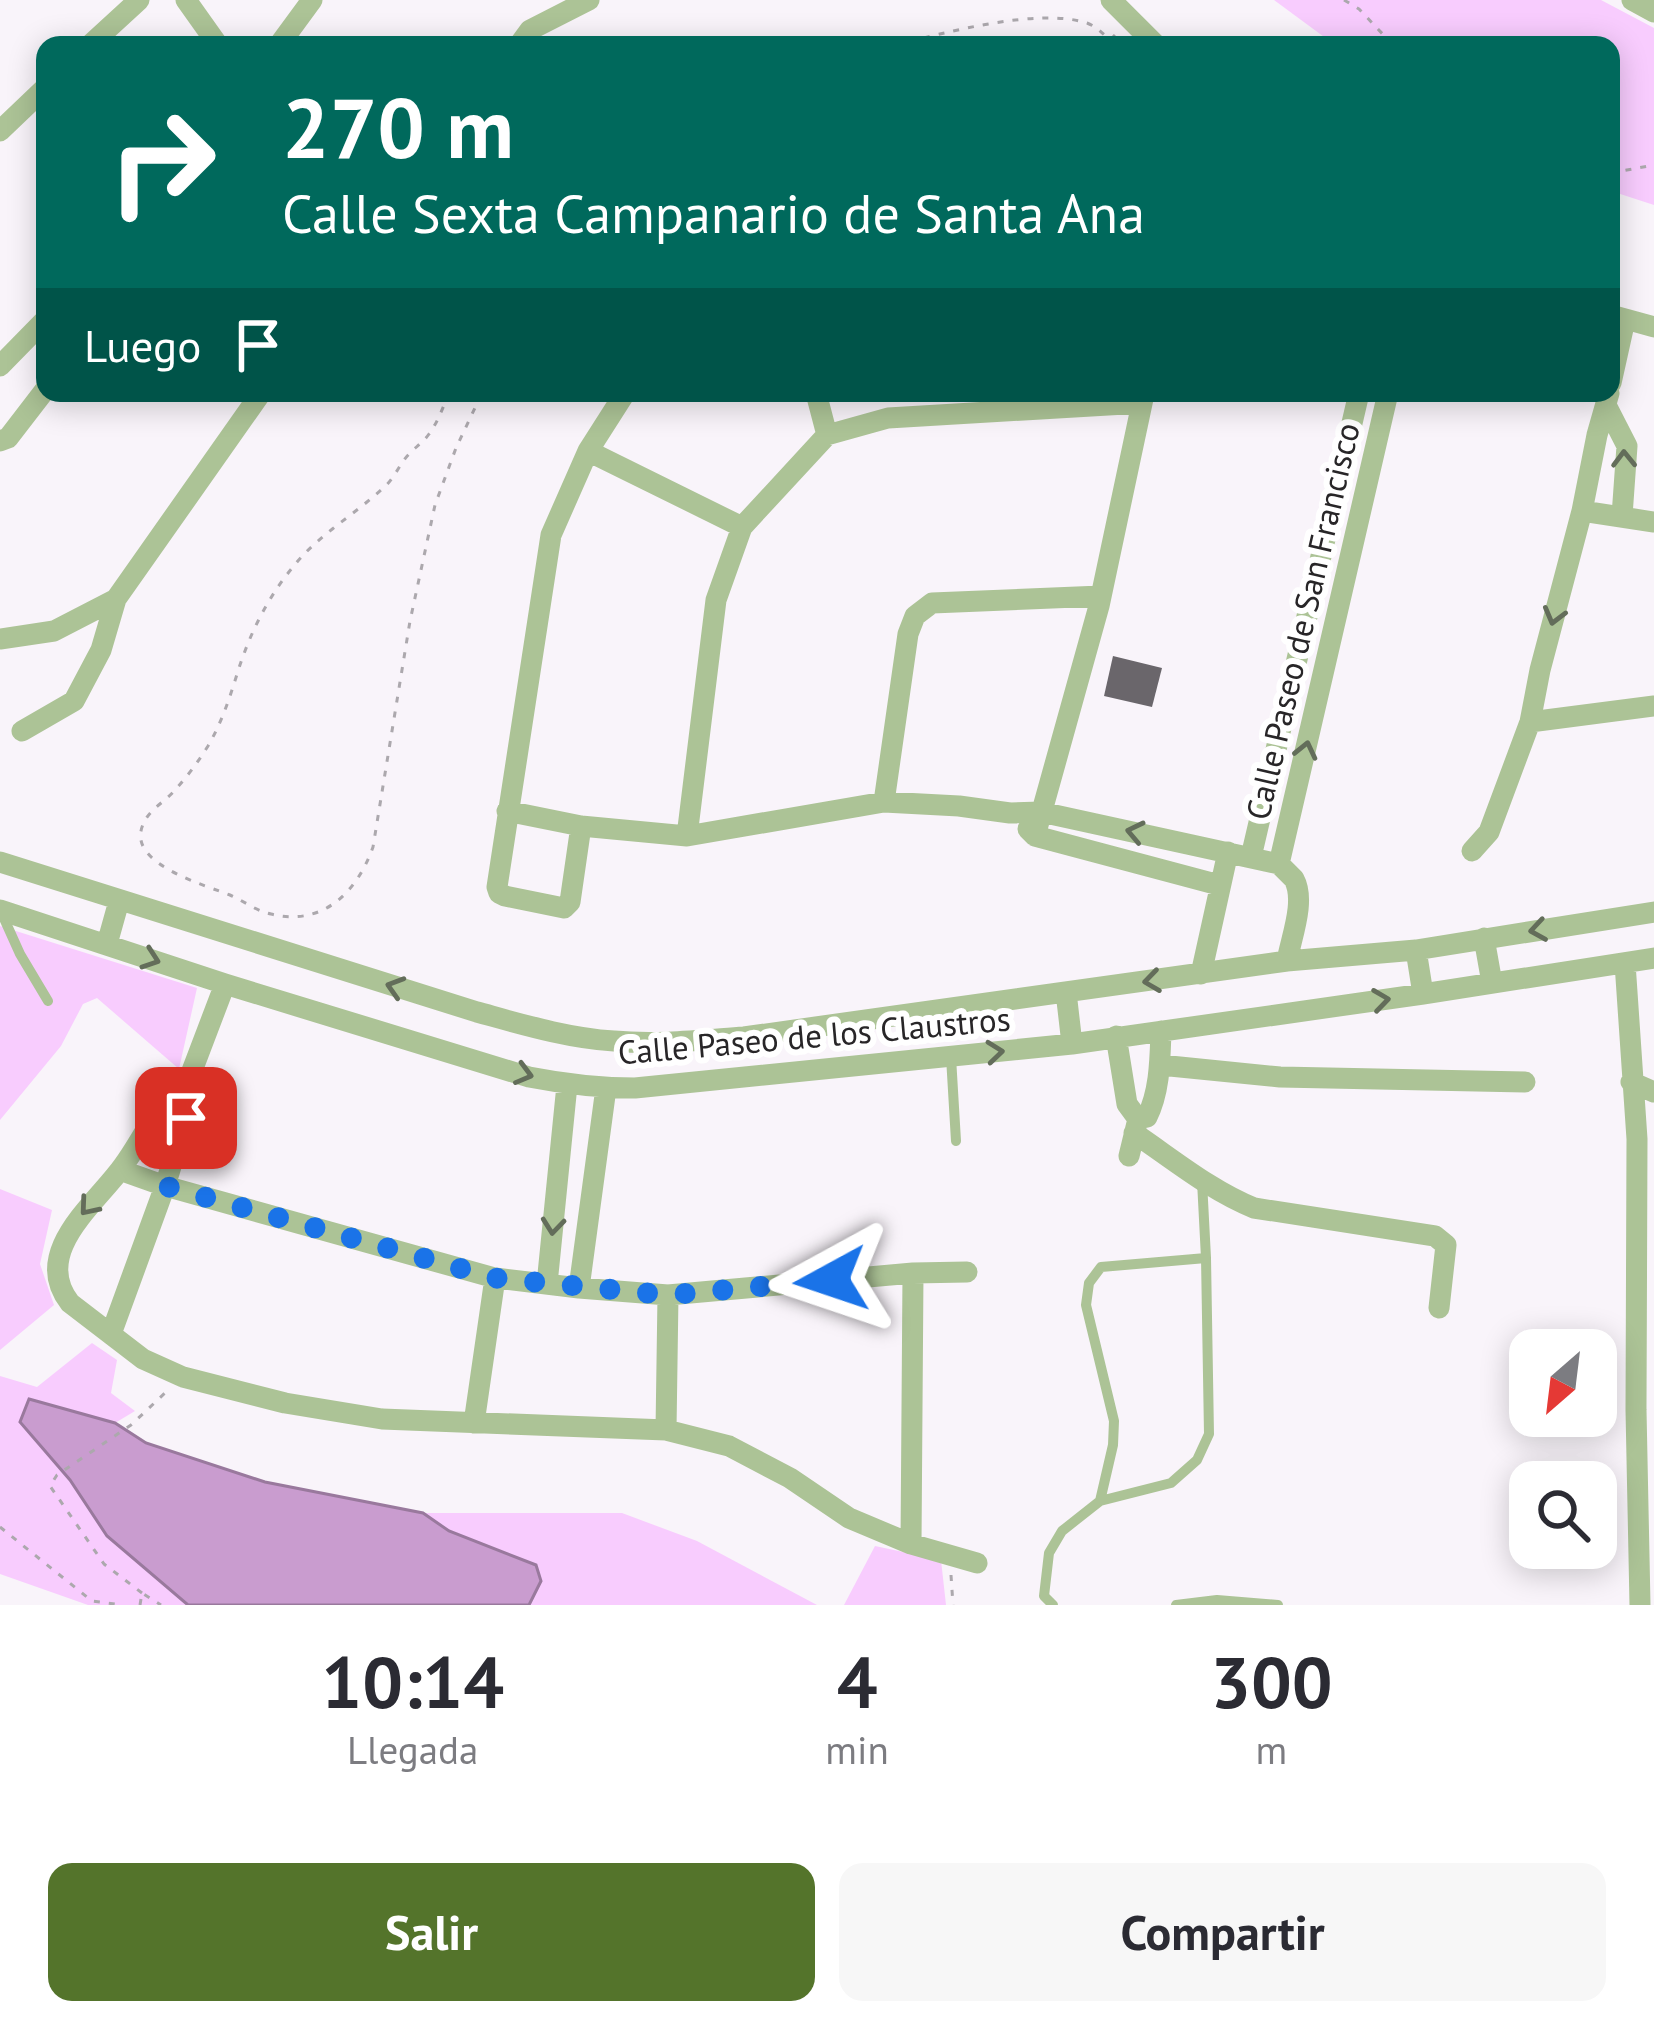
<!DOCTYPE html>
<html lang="es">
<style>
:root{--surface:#fff;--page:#f7f7f7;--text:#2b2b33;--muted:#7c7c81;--accent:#54742b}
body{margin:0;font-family:"PT Sans",sans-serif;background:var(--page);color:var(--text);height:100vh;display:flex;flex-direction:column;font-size:45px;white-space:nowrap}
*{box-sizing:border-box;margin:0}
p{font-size:39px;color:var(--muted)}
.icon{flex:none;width:66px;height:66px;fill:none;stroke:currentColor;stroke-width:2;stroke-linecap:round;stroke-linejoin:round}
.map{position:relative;height:1605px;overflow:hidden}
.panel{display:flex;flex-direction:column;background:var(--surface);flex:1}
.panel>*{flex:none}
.hud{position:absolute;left:36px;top:36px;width:1584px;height:366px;border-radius:24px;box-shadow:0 6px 30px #0003;background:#00695c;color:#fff;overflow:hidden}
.needle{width:78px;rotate:208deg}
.fabs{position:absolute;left:1509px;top:1329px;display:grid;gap:24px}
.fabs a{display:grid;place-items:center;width:108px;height:108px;border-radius:24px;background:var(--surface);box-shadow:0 6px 30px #0003;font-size:60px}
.pin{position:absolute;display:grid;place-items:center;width:102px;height:102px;color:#fff;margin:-51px;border-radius:24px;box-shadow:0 6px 18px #0006}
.me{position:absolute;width:132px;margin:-66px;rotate:265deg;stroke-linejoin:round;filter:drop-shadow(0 0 9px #0008)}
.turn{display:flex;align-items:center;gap:42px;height:252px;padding:0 48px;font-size:54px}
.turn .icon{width:156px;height:156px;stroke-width:2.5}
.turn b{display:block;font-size:84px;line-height:102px}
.then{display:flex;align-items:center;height:114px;padding:0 48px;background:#0003;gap:24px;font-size:45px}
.eta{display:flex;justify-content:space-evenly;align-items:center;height:204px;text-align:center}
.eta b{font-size:72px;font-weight:600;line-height:84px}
.action{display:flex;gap:24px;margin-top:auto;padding:24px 48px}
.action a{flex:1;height:138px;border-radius:24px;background:var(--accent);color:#fff;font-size:48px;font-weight:600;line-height:138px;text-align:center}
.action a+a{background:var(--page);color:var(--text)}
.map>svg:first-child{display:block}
.green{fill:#f8ccfe}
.water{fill:#c99ccf;stroke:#99799d;stroke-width:3}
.building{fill:#6a666b}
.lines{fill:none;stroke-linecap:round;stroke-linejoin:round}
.path{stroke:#aca8ad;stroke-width:3;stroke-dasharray:6 9;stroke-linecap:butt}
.service{stroke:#acc396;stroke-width:10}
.minor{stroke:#acc396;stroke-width:21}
.oneway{stroke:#636d5a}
.route{stroke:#1a73e8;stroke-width:21;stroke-dasharray:0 37.8}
.labels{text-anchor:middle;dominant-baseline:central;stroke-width:12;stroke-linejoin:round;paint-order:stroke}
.street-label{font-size:33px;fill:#282628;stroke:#fff}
</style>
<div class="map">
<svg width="1654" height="1605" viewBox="0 0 1654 1605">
<rect width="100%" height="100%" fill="#f9f4fa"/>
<path class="green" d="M1274 0H1601L1654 28V205L1611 191V45H1335Z
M0 926 197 988 179 1069 97 998 83 1004 61 1046 0 1120Z
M0 1189 52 1210 40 1264 54 1305 0 1350Z
M92 1343 117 1360 111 1393 135 1411 115 1423 29 1399 20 1422 70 1480 107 1536 188 1605H88L0 1574V1376L37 1387Z
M423 1513H622L697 1541 817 1605H529L541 1581 536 1565 449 1531Z
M875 1546 941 1560 946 1605H844Z"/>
<path class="water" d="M29 1399 115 1423 146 1443 265 1482 423 1513 449 1531 536 1565 541 1581 529 1605H188L107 1536 70 1480 20 1422Z"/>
<path class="building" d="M1113 656 1162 668 1152 707 1104 696Z"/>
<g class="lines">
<path class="path" d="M1344 0 1359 9 1393 45
M895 45C945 33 1037 7 1087 23 1097 27 1102 33 1110 40L1117 33
M1611 170 1616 172 1654 165
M449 393C443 407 438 422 429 434 422 444 411 450 404 460 397 470 392 481 382 489 353 516 318 535 293 567 268 597 250 633 238 671 230 697 222 722 208 746 198 762 187 777 175 790 163 804 145 811 141 831 134 865 204 885 230 895 244 901 256 911 271 914 323 927 357 892 373 847L410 621 435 505 456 448 482 393
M0 1527 92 1601 122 1605
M951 1575 953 1605
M142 1593 104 1564 50 1486 57 1475 131 1425 166 1392
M140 1605 142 1593 161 1605"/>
<path class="service" d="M2 914 20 954 48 1001
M951 1057 956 1141
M1100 1501 1113 1445 1114 1421 1086 1305 1089 1283 1101 1267 1206 1258
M1053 1605 1044 1596 1049 1553 1062 1531 1100 1501 1171 1483 1197 1460 1209 1434 1206 1258 1202 1181
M1176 1605 1217 1600 1278 1605"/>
<path class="minor" d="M186 0 218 45
M1111 0 1156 45
M1632 0 1654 12
M90 45 139 0
M279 45 312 0
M519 45 530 30 589 0
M0 131 45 88
M1611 315 1654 327
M0 366 45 320
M1611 383 1625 320
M816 393 827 435
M1606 405 1627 446 1622 516
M0 441 8 438 45 390
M588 451 742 527
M1582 511 1654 522
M0 639 54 631 116 599
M1530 722 1654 706
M22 731 74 701 101 650 116 599 261 393
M884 802 908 634 915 616 932 603 1101 596
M507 811 581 826 687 836 884 802 959 806 1010 813 1041 812 1279 864C1281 866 1292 877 1294 879 1306 901 1291 938 1287 961
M581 826 570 902 564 908 505 896 499 893 497 887 551 535 588 451 625 393
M1028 829 1035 836 1219 885
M687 836 716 600 742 527 827 435 888 418 1142 403
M1035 836 1099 606 1144 394
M1472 851 1489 832 1530 722 1540 670 1582 511 1597 435 1609 393
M1251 857 1359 393
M0 862 477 1012C521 1024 567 1038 614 1041 657 1045 701 1040 744 1037L1287 961 1416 950 1654 912
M1279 864 1388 393
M0 910 225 984 529 1077C565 1084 599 1088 635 1088L1072 1044 1423 994 1654 958
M1484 938 1492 983
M107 944 119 901
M1416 950 1423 994
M1625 963 1637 1139 1636 1410 1640 1605
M1201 974 1228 852
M1066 992 1072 1044
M1116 1036 1127 1104 1138 1119
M1160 1065 1280 1077 1525 1082
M1631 1082 1654 1092
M187 1084C180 1090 172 1096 166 1103 149 1121 138 1146 123 1166 97 1203 30 1252 70 1303L143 1359 183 1377 285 1403 382 1419 666 1430 729 1446 790 1478 849 1518 911 1544 977 1563
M1134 1133C1174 1160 1210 1190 1254 1208L1435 1236 1446 1245 1439 1308
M1129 1156 1138 1119 1147 1117C1160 1091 1160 1059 1161 1031
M120 1170 165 1186 495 1278 579 1288 668 1295 913 1273 967 1272
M547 1284 567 1085
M579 1288 606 1088
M111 1334 165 1186 186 1118 187 1084 225 984
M474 1423 495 1278
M666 1430 668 1295
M911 1544 913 1273"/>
</g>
<defs><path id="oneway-chevron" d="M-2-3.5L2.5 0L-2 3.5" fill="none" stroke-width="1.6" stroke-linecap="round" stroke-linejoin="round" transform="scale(3)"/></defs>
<g class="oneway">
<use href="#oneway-chevron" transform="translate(1624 459) rotate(-91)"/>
<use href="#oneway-chevron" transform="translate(1554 616) rotate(105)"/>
<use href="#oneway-chevron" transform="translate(1306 750) rotate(-77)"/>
<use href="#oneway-chevron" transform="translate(1135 832) rotate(-168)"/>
<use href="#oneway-chevron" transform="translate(1538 930) rotate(171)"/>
<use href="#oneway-chevron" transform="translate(151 959) rotate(19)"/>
<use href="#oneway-chevron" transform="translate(1152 981) rotate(172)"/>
<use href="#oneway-chevron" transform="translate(395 987) rotate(-163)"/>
<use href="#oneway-chevron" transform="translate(1381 1000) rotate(-8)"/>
<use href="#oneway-chevron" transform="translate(995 1052) rotate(-6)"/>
<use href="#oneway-chevron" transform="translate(524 1074) rotate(15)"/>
<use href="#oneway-chevron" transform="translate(88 1207) rotate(130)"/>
<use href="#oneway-chevron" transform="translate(553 1226) rotate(96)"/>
</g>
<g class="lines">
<path class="route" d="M186 1118 165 1186 495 1278 668 1295 831 1280"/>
</g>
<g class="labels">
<g class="street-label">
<text transform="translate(1302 621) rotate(-77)">Calle Paseo de San Francisco</text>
<text transform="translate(814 1035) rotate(-5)">Calle Paseo de los Claustros</text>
</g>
</g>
</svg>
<div class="fabs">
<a><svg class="needle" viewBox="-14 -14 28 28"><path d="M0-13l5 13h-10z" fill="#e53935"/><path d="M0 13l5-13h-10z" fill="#7c7c81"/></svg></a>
<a><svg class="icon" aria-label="search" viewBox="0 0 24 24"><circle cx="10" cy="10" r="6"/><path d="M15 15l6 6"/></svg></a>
</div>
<div class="pin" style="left:186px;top:1118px;background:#d93025"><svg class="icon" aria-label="arrive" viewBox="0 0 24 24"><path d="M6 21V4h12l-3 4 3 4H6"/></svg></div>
<svg class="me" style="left:831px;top:1280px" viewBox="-20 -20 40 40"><path d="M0-17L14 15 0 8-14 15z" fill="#1a73e8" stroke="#fff" stroke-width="4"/></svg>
<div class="hud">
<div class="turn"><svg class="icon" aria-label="right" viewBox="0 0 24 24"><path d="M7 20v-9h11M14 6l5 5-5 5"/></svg><div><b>270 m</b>Calle Sexta Campanario de Santa Ana</div></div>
<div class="then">Luego<svg class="icon" aria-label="arrive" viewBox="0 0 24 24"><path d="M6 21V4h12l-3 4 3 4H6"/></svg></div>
</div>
</div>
<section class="panel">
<div class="eta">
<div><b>10:14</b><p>Llegada</p></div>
<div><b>4</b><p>min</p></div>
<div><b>300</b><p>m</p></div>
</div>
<div class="action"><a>Salir</a><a>Compartir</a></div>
</section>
